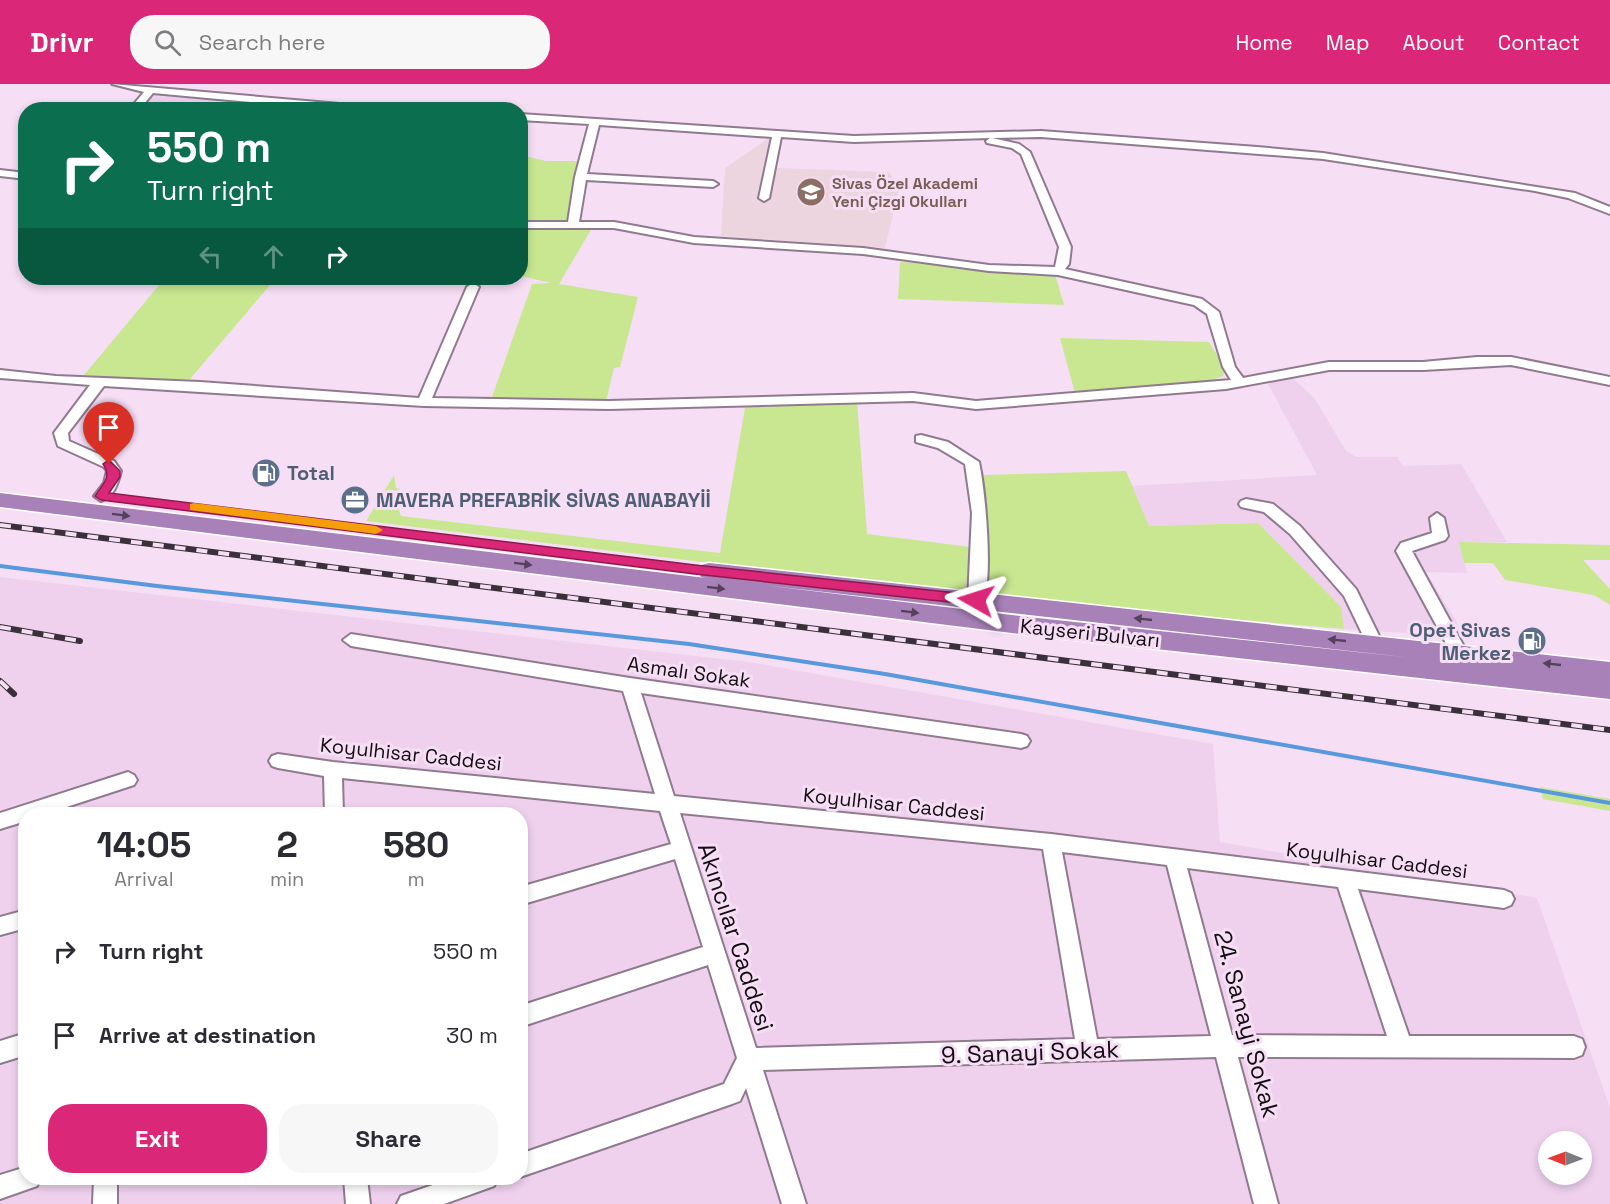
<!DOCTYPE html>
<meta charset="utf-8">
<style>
:root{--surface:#fff;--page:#f7f7f7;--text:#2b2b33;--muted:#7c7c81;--accent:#db2777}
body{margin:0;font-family:"Space Grotesk",sans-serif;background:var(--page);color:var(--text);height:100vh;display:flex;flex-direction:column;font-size:22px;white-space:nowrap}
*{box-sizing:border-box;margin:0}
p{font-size:20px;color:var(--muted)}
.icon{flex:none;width:33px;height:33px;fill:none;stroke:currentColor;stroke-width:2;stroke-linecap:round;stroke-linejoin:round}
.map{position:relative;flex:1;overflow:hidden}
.side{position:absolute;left:18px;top:723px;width:510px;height:378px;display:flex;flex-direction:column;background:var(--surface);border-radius:24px;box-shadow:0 3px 9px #0003}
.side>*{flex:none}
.hud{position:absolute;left:18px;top:18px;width:510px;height:183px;border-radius:24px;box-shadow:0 3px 9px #0003;background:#0b6e4f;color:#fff;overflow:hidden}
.needle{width:39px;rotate:271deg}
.tools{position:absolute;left:1538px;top:1047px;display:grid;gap:12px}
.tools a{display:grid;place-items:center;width:54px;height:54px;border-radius:50%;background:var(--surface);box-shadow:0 3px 9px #0003;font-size:30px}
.pin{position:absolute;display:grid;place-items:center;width:51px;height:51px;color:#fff;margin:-62px -26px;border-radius:50% 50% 50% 0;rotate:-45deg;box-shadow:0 0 6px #0007}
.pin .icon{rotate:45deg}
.me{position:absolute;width:66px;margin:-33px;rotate:276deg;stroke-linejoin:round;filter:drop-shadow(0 0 4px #0008)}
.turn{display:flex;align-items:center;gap:21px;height:126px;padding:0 30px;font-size:27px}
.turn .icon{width:78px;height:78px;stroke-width:2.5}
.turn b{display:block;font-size:42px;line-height:51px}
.lanes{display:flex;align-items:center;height:57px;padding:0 30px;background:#0003;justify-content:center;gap:30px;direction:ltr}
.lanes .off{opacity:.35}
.eta{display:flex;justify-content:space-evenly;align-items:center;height:102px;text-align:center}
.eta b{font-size:36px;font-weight:800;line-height:42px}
.button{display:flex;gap:12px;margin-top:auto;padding:12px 30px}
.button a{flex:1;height:69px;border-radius:24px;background:var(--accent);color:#fff;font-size:24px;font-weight:800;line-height:69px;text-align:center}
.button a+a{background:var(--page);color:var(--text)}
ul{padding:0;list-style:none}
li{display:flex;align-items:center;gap:18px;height:84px;padding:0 30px}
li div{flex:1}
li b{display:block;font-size:22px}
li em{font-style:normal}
header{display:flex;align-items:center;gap:36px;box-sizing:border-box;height:84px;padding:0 30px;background:var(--accent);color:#fff}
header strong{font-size:28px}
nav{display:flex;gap:33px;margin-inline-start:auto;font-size:21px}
.search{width:420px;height:54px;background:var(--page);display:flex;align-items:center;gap:15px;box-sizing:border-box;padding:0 21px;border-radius:24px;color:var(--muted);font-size:22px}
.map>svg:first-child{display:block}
.built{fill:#efd1ee;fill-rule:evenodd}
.education{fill:#edd5e0}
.green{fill:#c8e790}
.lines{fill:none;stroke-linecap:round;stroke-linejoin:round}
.stream{stroke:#5899dd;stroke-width:4}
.minor-casing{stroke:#907a8f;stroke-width:4}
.highway-casing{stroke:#fff;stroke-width:3}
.minor{fill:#fff;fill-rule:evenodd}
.highway{fill:#a781b8;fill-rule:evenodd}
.rail-casing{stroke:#3a303a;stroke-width:6}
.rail{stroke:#f6def5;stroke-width:4;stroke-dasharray:11;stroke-linecap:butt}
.oneway{fill:#56415d}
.route{fill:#db2777;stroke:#8e194d;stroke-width:1.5}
.slow{fill:#f59e0b}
.labels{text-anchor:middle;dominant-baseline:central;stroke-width:6;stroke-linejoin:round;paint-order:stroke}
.far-education-label{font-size:16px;font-weight:bold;fill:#785e54;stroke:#f6def5;text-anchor:start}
.service-label{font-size:20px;font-weight:bold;fill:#4e5e75;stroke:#f6def5;text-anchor:start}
.street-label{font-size:20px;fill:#130c13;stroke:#f6def5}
.near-street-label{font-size:24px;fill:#130c13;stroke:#f6def5}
</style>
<header>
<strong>Drivr</strong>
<div class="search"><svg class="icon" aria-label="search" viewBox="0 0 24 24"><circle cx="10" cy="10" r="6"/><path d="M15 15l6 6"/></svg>Search here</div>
<nav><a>Home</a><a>Map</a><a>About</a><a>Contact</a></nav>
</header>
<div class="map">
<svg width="1610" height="1120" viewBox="0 0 1610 1120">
<rect width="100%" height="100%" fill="#f6def5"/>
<path class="built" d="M143 8 214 14 237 19 226 25 122 26Z
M1291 292 1315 315 1346 367 1356 373H1397L1403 382 1461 380 1507 458H1459L1467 489 1426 488 1466 553 1344 545 1340 523 1258 439 1149 442 1132 402 1317 391 1267 298Z
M0 493 748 578 1213 660 1220 758 1537 814 1610 1024V1120H0ZM26 730H520V1094H26ZM1548 1058H1581V1090H1548Z"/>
<path class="education" d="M772 52 780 53 774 84 889 88 899 105 885 164 721 152 725 84Z"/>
<path class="green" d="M520 71 546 77H577L567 137 521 138Z
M521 144H592L559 200 638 213 620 283 614 284 606 317 492 313 532 200 551 199 521 192Z
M900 178 1055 190 1064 221 898 215Z
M165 194H276L190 295H132L84 291Z
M1060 254 1209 258 1225 284 1223 292 1207 298 1075 309Z
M857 317 867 450 971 463 965 510 366 437 394 391 396 404 405 407 395 416 401 432 720 469 746 318Z
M1126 387 1149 442 1258 439 1341 523 1344 545 985 513 984 391Z
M1459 458 1610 461V476H1583L1610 505V521L1594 511 1505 496 1493 479H1464Z
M1540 703 1610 715V727L1543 715Z"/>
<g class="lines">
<path class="stream" d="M0 482 157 502 689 560 885 590 1610 719"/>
<g class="minor-casing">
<path id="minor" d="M112 0 375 23 379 26H337L153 9 139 26H129L144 8Z
M520 30 854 52 1041 47 1257 63 1323 69 1575 109 1610 123V130L1568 114 1535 107 1323 75 1041 53 992 54 1019 60 1030 68 1071 163 1069 180 1065 185 1202 215 1219 228 1235 283 1243 294 1329 278H1423L1477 273H1511L1610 293V301L1511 281 1423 286H1329L1226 305 976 325 913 317 609 325 424 322 104 302 68 349 69 357 114 377 121 387C118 399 114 413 101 417L94 412 104 399 107 387 104 383 58 362 54 349 90 301 0 294V286L56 292 200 298 419 314 467 203 473 199 479 203 432 314 609 317 913 309 976 317 1231 296 1223 283 1207 230 1194 221 1058 191 989 187 863 170 694 159 614 144H520V138H568L575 93 589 40 520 36ZM599 41 772 53 759 114 764 117 769 114 781 53 854 58 990 54 986 57 987 59 1012 64 1021 70 1059 163 1055 183 989 181 863 164 694 153 614 138H579L586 96 713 103 718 100 713 97 587 90Z
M0 86 26 89V95L0 92Z
M921 351 948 358 979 378C985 405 994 498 982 520H970L968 516 972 429 965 380 938 364 916 358V352Z
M1246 415 1273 420 1300 442 1356 505 1383 560 1381 564H1369L1344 512 1290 450 1264 428 1241 423 1239 420 1241 417Z
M1437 429 1444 434 1448 452 1445 456 1412 467 1468 570 1466 574H1454L1396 467 1401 459 1432 449 1430 434Z
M351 550 630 594 1021 650 1027 652 1030 657 1027 662 1021 664 641 609 674 712 1051 750 1504 806 1511 809 1514 815 1511 821 1504 824 1358 805 1409 952H1574L1582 955 1585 963 1582 971 1574 974 1238 973 1278 1120H1254L1216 973 763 986 806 1120H782L746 1004 740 1017 732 1020 520 1093V1070L724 1000 737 974 708 881 520 943V922L703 863 675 775 520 821V803L671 760 660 727 342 694 343 730H325L324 692 278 684 272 682 269 677 272 672 278 670 333 678 655 710 623 607 351 562 343 556ZM680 729 1043 765 1075 955 756 964ZM1062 768 1167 781 1211 952 1097 955ZM1187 784 1338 803 1387 952 1232 951Z
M128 688 134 691 137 696 134 701 45 730H26V737L0 745V729Z
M26 826V844L0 851V833Z
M26 949V971L0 979V957Z
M26 1083V1094H40L37 1102 0 1115V1091Z
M94 1094H117V1120H93Z
M344 1094H367L370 1120H346Z
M453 1094H498L494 1102 444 1120H397L401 1112Z"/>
</g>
<g class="highway-casing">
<path id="highway" d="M0 409 706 494 701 493 698 487 701 481 709 479 1610 578V615L1028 551 0 423ZM761 501 1413 574 1028 533Z"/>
</g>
<use href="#minor" class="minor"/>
<use href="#highway" class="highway"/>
<g class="rail-casing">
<path id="rail" d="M0 441 1610 646
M0 543 80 557
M0 597 14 610"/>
</g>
<use href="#rail" class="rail"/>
</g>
<defs><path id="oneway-solid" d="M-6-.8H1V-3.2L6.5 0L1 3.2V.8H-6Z" transform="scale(1.5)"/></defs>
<g class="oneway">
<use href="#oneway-solid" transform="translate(121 431) rotate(7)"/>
<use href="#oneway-solid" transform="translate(523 480) rotate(7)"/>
<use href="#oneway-solid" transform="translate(716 504) rotate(7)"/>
<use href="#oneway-solid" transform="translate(910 528) rotate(7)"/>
<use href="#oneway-solid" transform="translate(1143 535) rotate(-174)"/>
<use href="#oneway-solid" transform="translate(1337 556) rotate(-174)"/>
<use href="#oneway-solid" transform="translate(1552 580) rotate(-174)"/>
</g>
<path class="route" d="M109 376 120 387V393L109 409 695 481 976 511 982 516 976 521 695 490 101 416 95 412C103 400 112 393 103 380Z"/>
<path class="slow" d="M194 419 376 442 383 446 376 450 190 426V420Z"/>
<defs>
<g id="school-disc" transform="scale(1.5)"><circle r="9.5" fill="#8d6e63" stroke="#f6def5"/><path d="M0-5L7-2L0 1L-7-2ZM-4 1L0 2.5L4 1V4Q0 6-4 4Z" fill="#fff"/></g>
<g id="fuel-disc" transform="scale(1.5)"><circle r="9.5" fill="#5c6f8a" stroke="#f6def5"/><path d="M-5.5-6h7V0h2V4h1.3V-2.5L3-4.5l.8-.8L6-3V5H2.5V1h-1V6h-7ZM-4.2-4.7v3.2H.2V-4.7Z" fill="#fff"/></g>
<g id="office-disc" transform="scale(1.5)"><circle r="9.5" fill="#5c6f8a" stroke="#f6def5"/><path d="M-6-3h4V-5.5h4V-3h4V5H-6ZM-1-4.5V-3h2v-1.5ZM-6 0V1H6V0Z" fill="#fff"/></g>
</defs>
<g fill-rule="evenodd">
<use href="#school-disc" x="811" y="108"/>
<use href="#fuel-disc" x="266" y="389"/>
<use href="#office-disc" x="355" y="416"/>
<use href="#fuel-disc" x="1532" y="557"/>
</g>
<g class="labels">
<g class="far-education-label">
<text x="832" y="99">Sivas Özel Akademi<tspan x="832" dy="18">Yeni Çizgi Okulları</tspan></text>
</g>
<g class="service-label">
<text x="287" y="389">Total</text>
<text x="376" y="416">MAVERA PREFABRİK SİVAS ANABAYİİ</text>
<text x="1511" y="546" text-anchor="end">Opet Sivas<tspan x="1511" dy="23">Merkez</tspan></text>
</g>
<g class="street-label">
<text transform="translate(1090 549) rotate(6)">Kayseri Bulvarı</text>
<text transform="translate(689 588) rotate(8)">Asmalı Sokak</text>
<text transform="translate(411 670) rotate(6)">Koyulhisar Caddesi</text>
<text transform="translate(894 720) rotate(6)">Koyulhisar Caddesi</text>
<text transform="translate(1377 776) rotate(7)">Koyulhisar Caddesi</text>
</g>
<g class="near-street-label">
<text transform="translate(736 853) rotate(72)">Akıncılar Caddesi</text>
<text transform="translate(1247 940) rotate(75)">24. Sanayi Sokak</text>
<text transform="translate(1030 968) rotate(-2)">9. Sanayi Sokak</text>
</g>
</g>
</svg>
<div class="tools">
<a><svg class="needle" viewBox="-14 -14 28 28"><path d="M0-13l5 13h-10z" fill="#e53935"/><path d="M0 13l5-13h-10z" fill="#7c7c81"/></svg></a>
</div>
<div class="pin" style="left:109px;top:380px;background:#d93025"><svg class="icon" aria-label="arrive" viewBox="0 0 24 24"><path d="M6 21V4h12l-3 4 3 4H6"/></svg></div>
<svg class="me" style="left:976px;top:516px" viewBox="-20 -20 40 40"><path d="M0-17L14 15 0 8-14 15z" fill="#db2777" stroke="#fff" stroke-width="4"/></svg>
<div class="hud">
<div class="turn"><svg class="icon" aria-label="right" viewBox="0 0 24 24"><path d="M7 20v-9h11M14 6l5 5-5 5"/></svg><div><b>550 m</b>Turn right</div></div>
<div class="lanes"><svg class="icon off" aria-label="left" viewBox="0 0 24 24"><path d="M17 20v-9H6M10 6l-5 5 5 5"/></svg><svg class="icon off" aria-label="ahead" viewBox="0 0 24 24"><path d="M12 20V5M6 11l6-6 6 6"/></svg><svg class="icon" aria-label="right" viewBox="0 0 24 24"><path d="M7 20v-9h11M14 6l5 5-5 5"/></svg></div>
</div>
<section class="side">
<div class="eta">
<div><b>14:05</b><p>Arrival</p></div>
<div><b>2</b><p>min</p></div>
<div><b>580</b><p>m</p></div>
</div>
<ul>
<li><svg class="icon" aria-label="right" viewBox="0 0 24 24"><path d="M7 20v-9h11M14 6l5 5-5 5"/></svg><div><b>Turn right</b></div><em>550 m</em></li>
<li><svg class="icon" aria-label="arrive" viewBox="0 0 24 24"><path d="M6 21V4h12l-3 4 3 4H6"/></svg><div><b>Arrive at destination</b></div><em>30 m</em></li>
</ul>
<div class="button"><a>Exit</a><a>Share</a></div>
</section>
</div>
